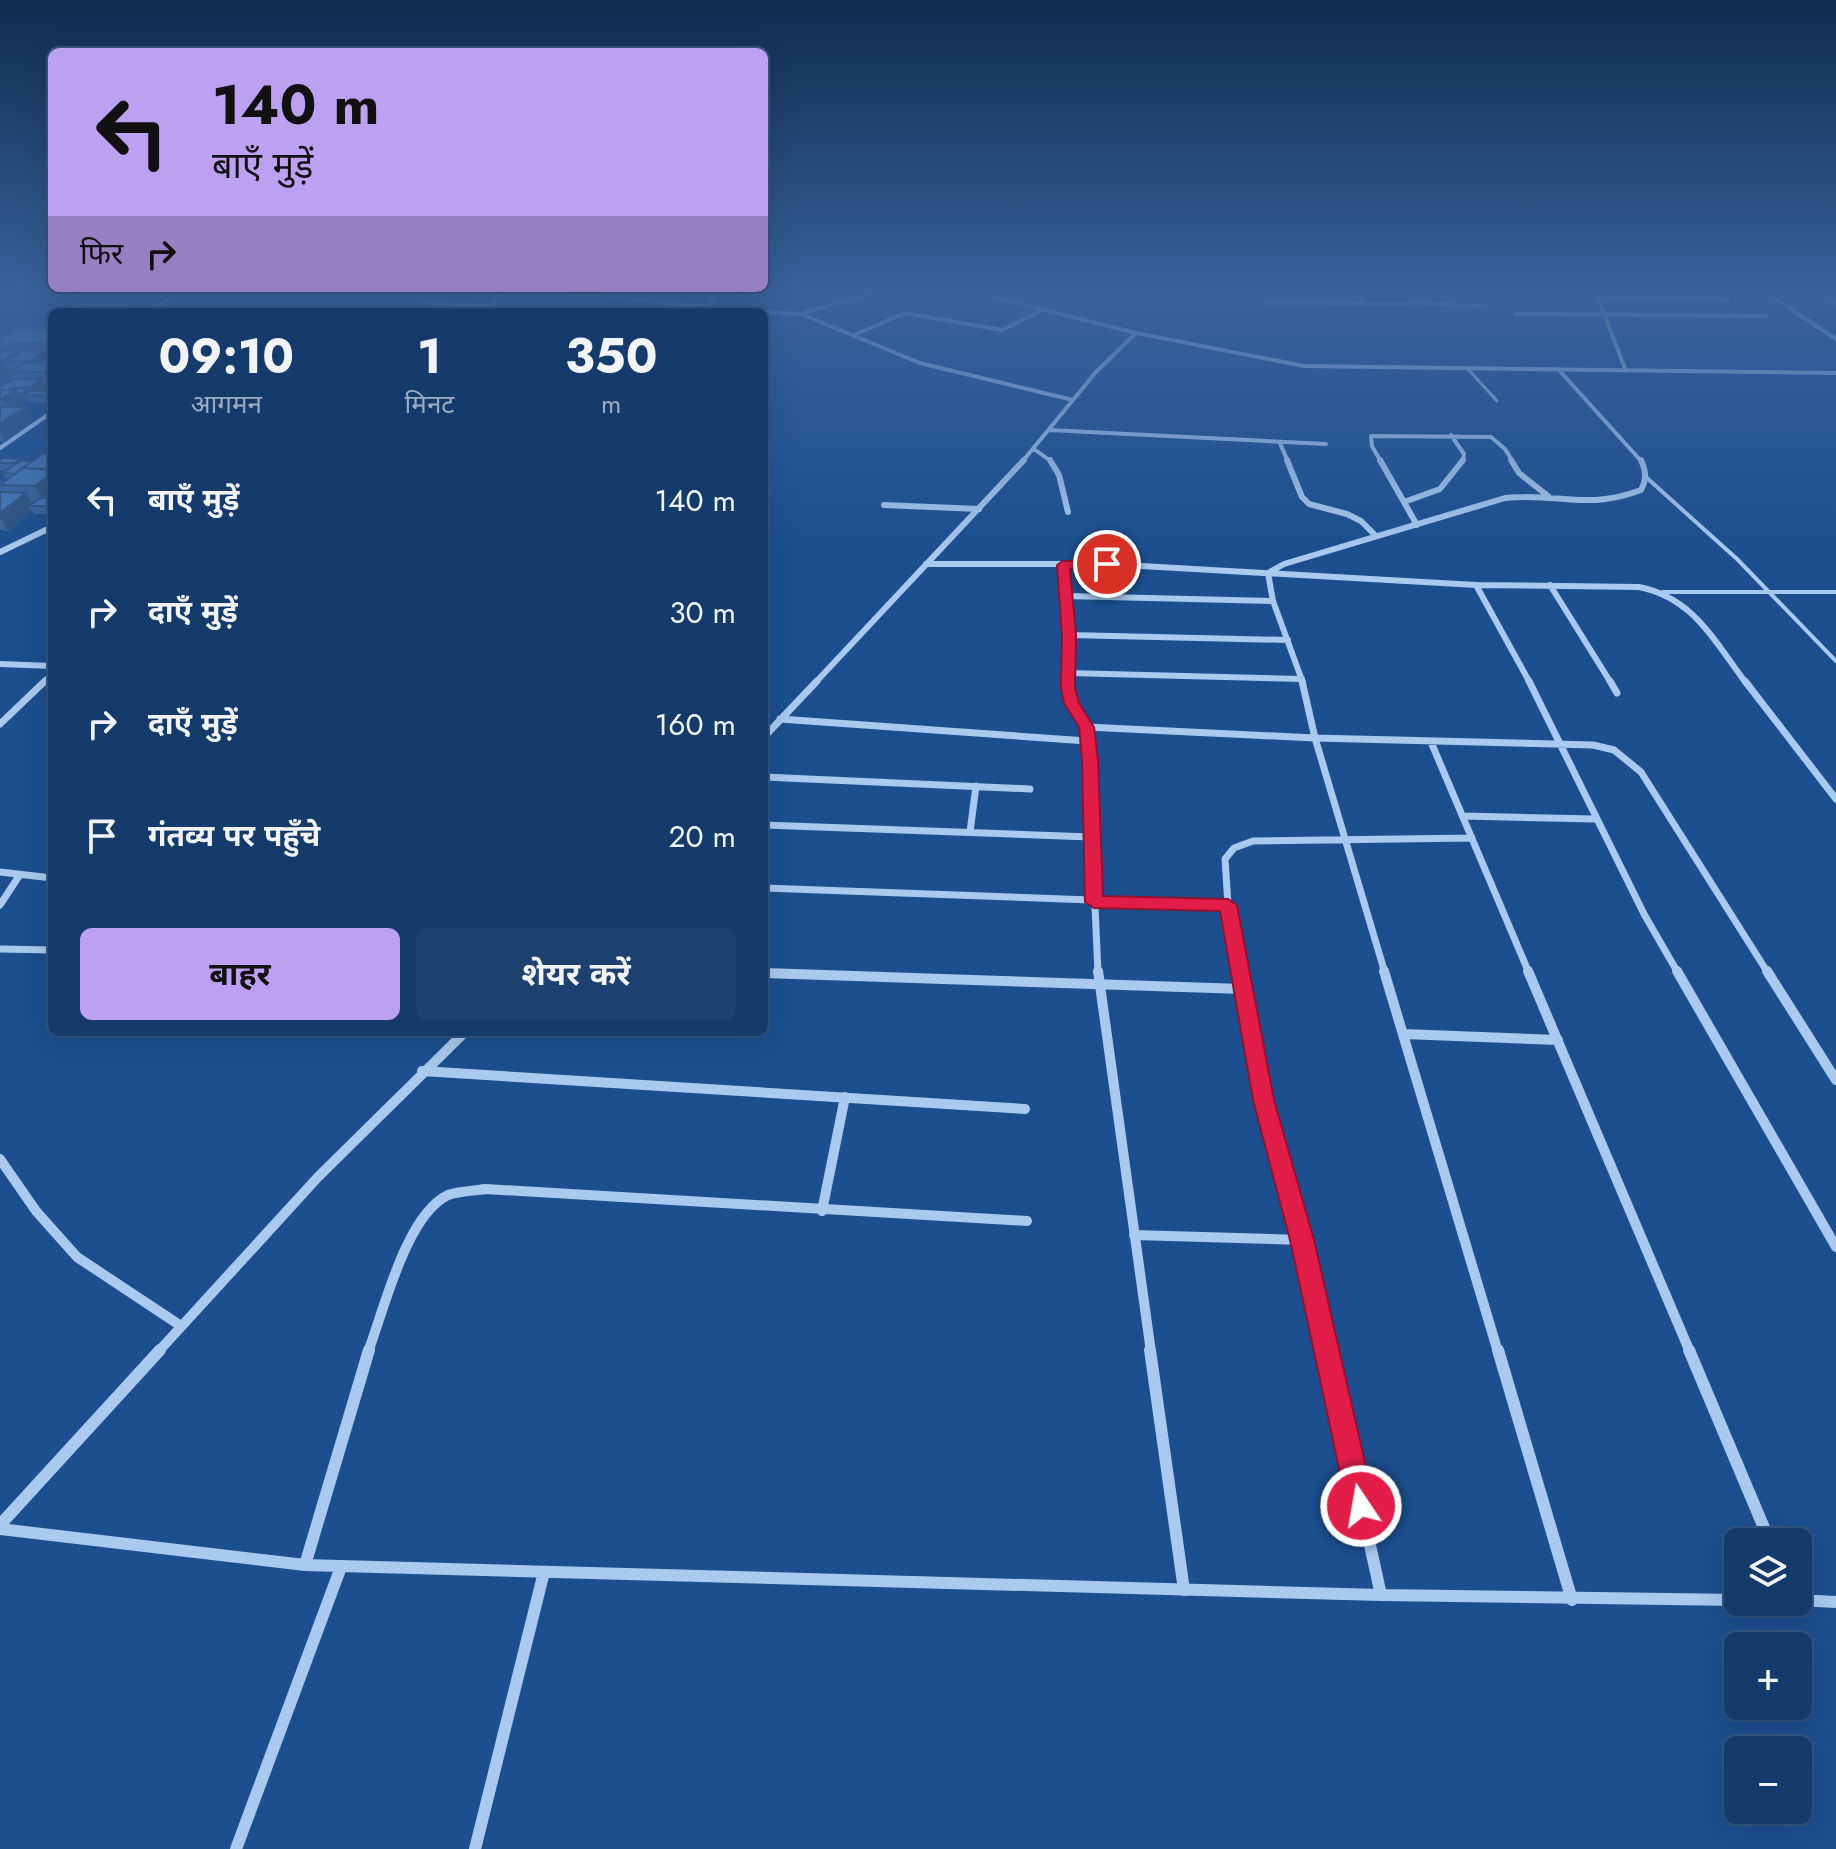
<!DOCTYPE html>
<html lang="hi">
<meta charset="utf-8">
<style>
:root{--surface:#143b6b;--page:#1d4271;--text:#f1f3f6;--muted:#9dadc1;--line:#33557e;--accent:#bca0f2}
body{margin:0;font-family:Jost,"Noto Sans Devanagari",sans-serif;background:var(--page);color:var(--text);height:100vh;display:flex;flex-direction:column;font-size:30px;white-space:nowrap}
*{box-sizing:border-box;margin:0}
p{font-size:26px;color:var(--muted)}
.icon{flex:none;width:44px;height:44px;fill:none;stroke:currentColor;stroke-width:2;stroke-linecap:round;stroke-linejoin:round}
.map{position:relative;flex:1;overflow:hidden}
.sheet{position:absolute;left:48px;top:308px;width:720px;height:728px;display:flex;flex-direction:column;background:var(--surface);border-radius:12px;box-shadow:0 8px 32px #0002,0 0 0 2px var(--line)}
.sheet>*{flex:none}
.banner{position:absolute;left:48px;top:48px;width:720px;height:244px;border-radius:12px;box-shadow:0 8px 32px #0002,0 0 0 2px var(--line);background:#bca0f2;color:#111;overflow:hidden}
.controls{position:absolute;left:1724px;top:1528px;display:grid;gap:16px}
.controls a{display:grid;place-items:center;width:88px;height:88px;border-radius:12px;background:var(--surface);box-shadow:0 8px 32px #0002,0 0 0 2px var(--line);font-size:40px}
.pin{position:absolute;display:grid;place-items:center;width:68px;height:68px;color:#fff;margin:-34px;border:4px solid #fff;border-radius:50%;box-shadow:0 2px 8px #0007}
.me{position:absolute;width:88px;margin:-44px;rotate:348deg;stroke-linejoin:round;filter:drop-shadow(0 0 6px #0008)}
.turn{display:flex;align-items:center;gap:28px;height:168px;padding:0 32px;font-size:36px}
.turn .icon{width:104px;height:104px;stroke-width:2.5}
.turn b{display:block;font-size:56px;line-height:68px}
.then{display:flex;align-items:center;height:76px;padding:0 32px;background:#0003;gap:16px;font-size:30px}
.eta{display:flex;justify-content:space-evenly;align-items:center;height:136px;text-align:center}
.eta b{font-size:48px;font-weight:700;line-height:56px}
.cta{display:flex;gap:16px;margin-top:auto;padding:16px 32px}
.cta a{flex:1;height:92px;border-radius:12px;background:var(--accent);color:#111;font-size:32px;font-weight:700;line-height:92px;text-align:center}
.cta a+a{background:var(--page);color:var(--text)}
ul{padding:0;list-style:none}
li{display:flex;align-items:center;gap:24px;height:112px;padding:0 32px}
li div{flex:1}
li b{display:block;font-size:30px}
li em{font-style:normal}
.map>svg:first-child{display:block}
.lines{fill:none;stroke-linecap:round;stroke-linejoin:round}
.lane-far1{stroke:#a9c9ee;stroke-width:3}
.lane{stroke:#a9c9ee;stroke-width:4}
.street-far4{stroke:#a9c9ee;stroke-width:4}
.street-far3{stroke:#a9c9ee;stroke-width:6}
.street-far2{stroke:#a9c9ee;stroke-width:7}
.street-far1{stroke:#a9c9ee;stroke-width:10}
.street{stroke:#a9c9ee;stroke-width:12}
.wall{fill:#3a679d}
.shaded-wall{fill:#305480}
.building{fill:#4478b7;stroke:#305480;stroke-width:2}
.route{fill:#e11d48;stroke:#92132f;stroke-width:2}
</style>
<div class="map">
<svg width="1836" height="1849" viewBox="0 0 1836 1849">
<rect width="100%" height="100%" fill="#1b4f8f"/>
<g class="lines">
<path class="lane-far1" d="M1468 369 1497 401"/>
<path class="lane" d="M1647 478 1737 559 1836 661
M1663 592H1836"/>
<path class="street-far4" d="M564 292 759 312
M974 292 1136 333 1304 366 1836 373
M1293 292 1298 303
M1357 292 1365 304
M1537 292 1596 293
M1766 292 1836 339
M1818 292 1836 304
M1596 293 1626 371
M1597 297 1728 299
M424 302 488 306
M650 302 658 292
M1267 303 1407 304 1414 301 1409 292
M1413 303 1486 306
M706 308 721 292
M148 312 180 292
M483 312 503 292
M764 312 801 314 875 292
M801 314 920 363 1073 400
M1516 314 1766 316
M854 335 905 313 1002 330 1044 309
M1558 369 1642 462
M1049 430 1326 444
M1451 435 1464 454 1463 462
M1280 443 1288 462
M0 448 52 412
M1034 449 1052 462
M1022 462 1096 372 1136 333
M1381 462 1372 446 1371 436 1491 437 1505 449 1513 462"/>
<path class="street-far3" d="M1050 460 1059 475 1068 512
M1287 460 1302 497 1309 504 1347 514 1361 521 1376 536
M1380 460 1417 525
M1511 460 1519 473 1548 496
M1404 502 1440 489 1463 460
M884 505 979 509
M0 552 52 527
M926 564H1107L1476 585 1639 587C1694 598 1714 641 1746 683
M1063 565 1069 635 1068 683
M1476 585 1530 683
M1550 585 1611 683
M1066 596 1273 601
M1069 635 1288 640
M0 664 52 666
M1068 673 1302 679
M43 683 52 674
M815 683 1024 460
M1303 683 1273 601 1268 573 1284 564 1505 498C1558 492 1585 511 1641 490 1647 479 1646 471 1641 460"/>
<path class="street-far2" d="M1068 681 1071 703 1087 727 1098 973
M1302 681 1315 738 1385 973
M1529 681 1644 914 1678 973
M1610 681 1617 693
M1745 681 1836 799
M780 719 1087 741
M0 724 45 681
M1087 727 1315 738 1593 745 1614 750 1641 772 1768 973
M764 737 817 681
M1431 742 1529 973
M764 777 1030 789
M1463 816 1595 819
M764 825 1090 837
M970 832 976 786
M0 872 52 878
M764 888 1228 905
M0 905 19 876
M0 949 52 950
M1240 973 1228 905 1225 859 1234 848 1253 841 1472 838"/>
<path class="street-far1" d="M1098 971 1151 1352
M1240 971 1263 1100 1302 1240 1327 1352
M1384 971 1498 1352
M1528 971 1690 1352
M1677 971 1836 1247
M1767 971 1836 1080
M764 973 1243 989
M1404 1034 1558 1040
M422 1071 1025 1109
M0 1159 36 1211 77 1257 181 1326
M822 1211 845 1097
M1134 1235 1302 1240
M158 1352 318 1177 465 1032
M368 1352C384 1310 406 1215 448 1195 459 1191 474 1191 485 1189L1027 1221"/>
<path class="street" d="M1150 1350 1184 1590
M1327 1350 1381 1595
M1498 1350 1572 1600
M1689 1350 1770 1542
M0 1525 160 1350
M0 1529 305 1565 1381 1595 1738 1600
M305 1565 369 1350
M1798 1600 1836 1602
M236 1849 341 1567
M475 1849 544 1572"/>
</g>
<path class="wall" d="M133 302 137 312H75L72 306Z
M52 329 51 386H46L40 391H52V403L27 402 26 400 23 402 24 405 20 407H25L33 422 5 442 0 441V366L2 367 0 364V338Z
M52 454V495L48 498H52V514H34L32 511 8 531 0 530V481H4L6 480 3 473 6 471 0 470V458L32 461Z"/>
<path class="shaded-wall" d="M0 292H45L49 300 0 329Z
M133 302 137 312H125L123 308Z
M52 339V357L51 358 44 344Z
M18 352 22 359 5 361 7 365 2 369 0 364V361Z
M45 352 48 359 31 369 28 362Z
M0 366 2 370 6 367 13 382 0 390Z
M52 366V385L51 386 43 372Z
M42 379 46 387 35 394 31 387Z
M29 389 32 395H24L26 400 23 402 24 405 10 413 2 399 16 390Z
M25 407 33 422 5 442 0 432V424Z
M52 473V495L44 501 35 486Z
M26 493 33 506H29L32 511 8 531 0 518V513Z"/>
<path class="building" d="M0 292H18L0 303Z
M82 300 133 302 123 308 72 306Z
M18 328 52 329V339L44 344 0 342V338Z
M0 351 18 352 0 361Z
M23 351 45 352 28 362 5 361Z
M52 355V363H40Z
M26 362 52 363V366L43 372 12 371Z
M7 369 13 370 12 371 13 373 9 374Z
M14 379H42L31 387 9 388 29 389 19 395 16 390H0V387Z
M0 390H16L2 399 0 398Z
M30 391H52V396L24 395Z
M0 407H25L0 424Z
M42 454H52V469L24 468 52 470V473L35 486 0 485Z
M0 458 21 459 14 463H0Z
M20 461H32L14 474 3 473Z
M0 492 26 493 0 513Z
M40 498H52V506H29Z"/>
<linearGradient id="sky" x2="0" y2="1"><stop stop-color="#0f2b4f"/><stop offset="0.53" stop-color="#39639b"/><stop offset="1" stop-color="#39639b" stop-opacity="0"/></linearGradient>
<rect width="1836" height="551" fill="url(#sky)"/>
<path class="route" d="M1107 560 1114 564 1112 566 1070 569 1076 635 1075 688 1079 703 1094 727 1098 760 1103 896 1228 899 1237 905 1274 1100 1314 1240 1375 1506 1371 1516 1361 1520 1351 1516 1347 1506 1290 1240 1253 1100 1220 911 1094 908 1085 902 1082 760 1079 727 1064 703 1061 688 1062 635 1057 565 1063 561Z"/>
</svg>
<div class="controls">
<a><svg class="icon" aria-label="layers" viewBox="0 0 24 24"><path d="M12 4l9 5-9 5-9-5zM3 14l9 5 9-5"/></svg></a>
<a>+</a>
<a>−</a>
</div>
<div class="pin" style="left:1107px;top:564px;background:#d93025"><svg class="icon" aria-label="arrive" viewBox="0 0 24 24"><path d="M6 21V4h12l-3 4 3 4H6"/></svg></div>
<svg class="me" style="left:1361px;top:1506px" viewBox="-20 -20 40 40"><circle r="17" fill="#e11d48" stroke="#fff" stroke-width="3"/><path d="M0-11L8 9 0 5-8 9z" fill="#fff"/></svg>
<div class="banner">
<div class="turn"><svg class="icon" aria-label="left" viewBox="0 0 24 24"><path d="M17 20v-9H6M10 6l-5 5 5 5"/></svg><div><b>140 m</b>बाएँ मुड़ें</div></div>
<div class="then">फिर<svg class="icon" aria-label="right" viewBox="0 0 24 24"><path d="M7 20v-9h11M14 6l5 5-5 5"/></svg></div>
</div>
<section class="sheet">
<div class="eta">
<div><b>09:10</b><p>आगमन</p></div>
<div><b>1</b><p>मिनट</p></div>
<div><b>350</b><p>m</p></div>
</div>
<ul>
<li><svg class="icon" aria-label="left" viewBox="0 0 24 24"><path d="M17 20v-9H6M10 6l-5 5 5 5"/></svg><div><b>बाएँ मुड़ें</b></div><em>140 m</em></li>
<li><svg class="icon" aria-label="right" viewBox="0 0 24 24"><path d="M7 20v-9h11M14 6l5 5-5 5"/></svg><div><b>दाएँ मुड़ें</b></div><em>30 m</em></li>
<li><svg class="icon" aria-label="right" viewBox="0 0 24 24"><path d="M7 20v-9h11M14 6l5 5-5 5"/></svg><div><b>दाएँ मुड़ें</b></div><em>160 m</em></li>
<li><svg class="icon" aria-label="arrive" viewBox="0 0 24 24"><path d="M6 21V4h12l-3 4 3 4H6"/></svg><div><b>गंतव्य पर पहुँचे</b></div><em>20 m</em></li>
</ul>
<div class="cta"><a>बाहर</a><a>शेयर करें</a></div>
</section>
</div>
